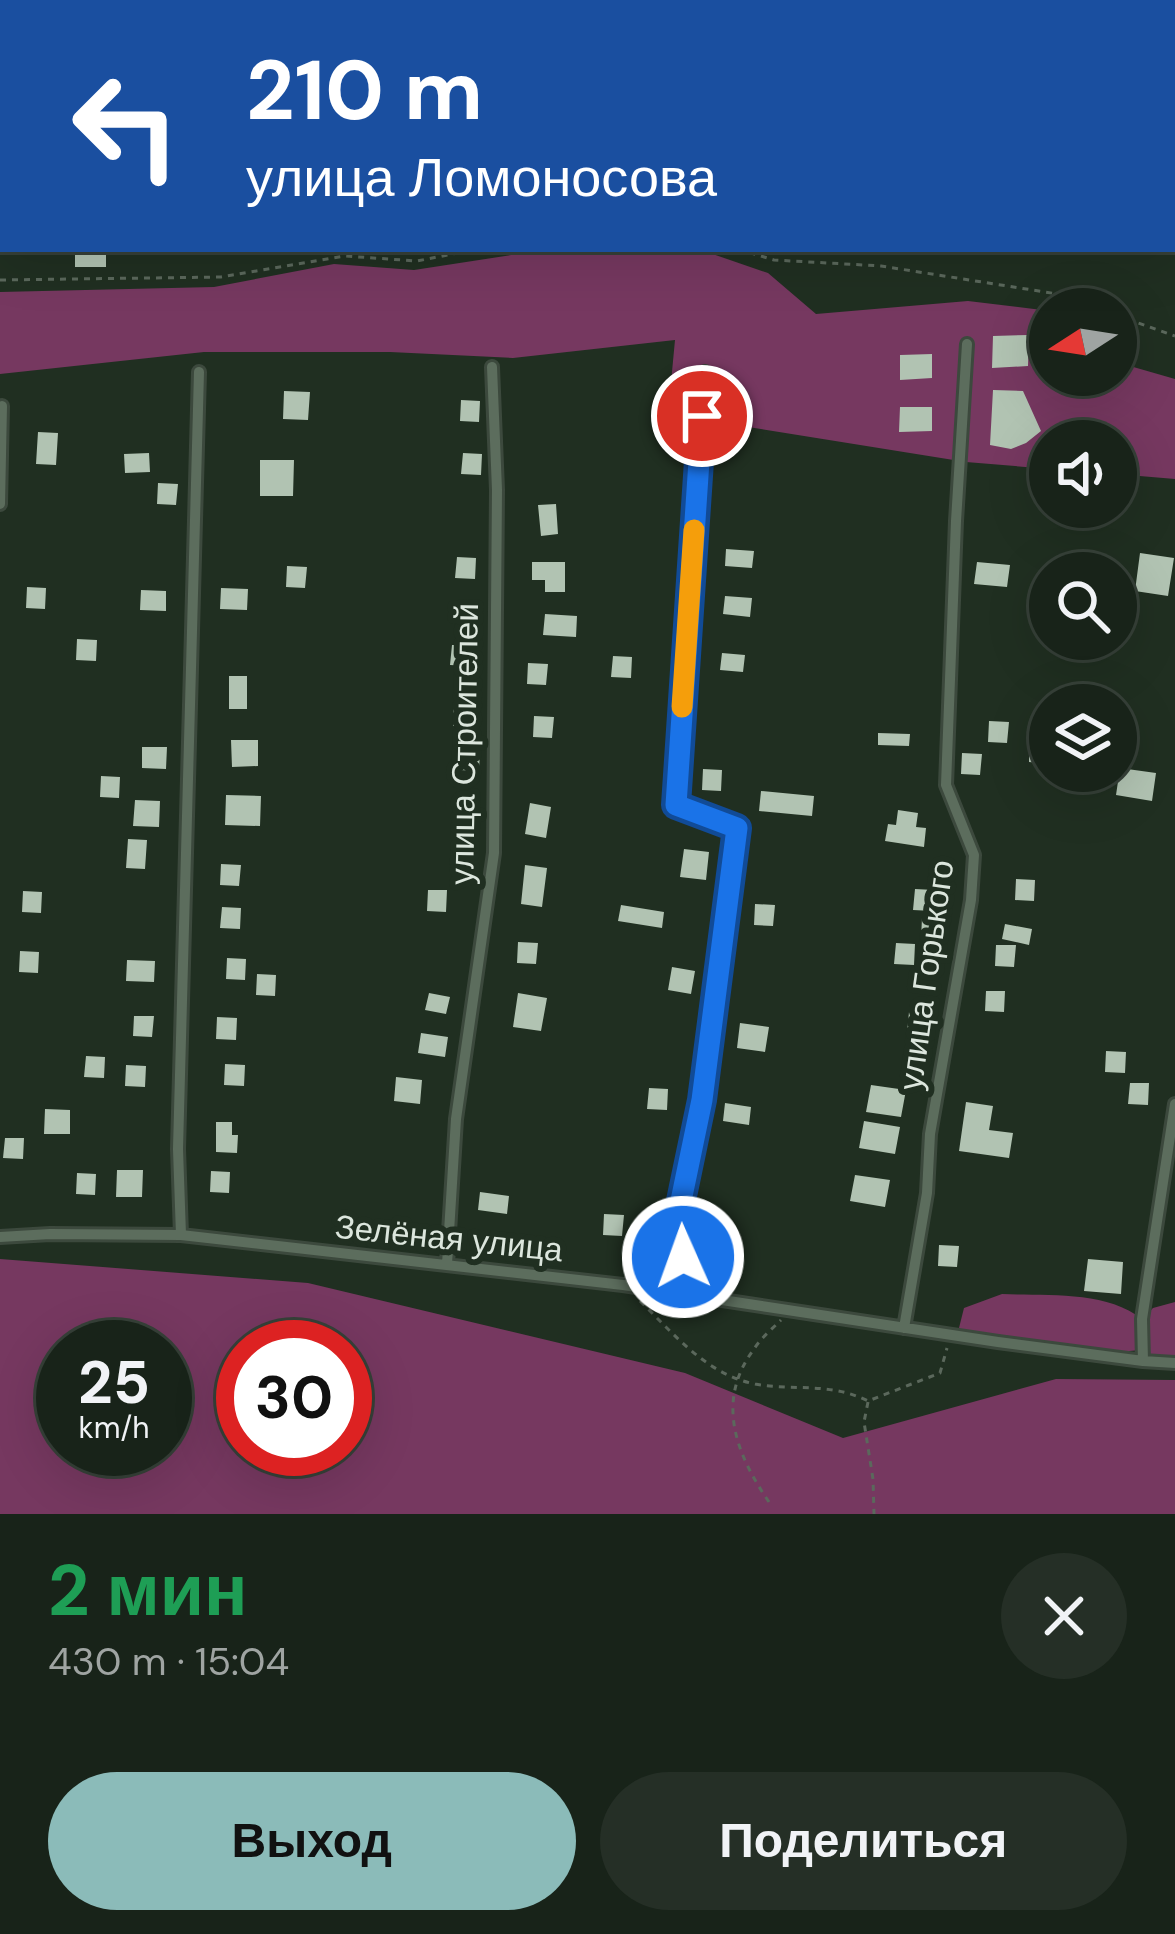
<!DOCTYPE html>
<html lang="ru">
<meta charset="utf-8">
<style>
:root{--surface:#182319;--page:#252f26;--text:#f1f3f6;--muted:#9fa4a2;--line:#364038;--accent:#8bbbb9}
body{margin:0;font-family:"DM Sans",sans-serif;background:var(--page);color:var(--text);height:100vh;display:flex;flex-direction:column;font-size:45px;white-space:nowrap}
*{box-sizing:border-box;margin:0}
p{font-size:39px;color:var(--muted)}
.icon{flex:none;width:66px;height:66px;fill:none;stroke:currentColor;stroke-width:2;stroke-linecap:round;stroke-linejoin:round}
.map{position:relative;height:1514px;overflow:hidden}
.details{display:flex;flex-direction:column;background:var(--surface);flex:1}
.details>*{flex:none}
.banner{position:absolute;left:0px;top:0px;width:1176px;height:252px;box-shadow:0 12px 48px #0002,0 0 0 3px var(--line);background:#1a4fa0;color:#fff;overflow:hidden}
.needle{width:78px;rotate:258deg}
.tools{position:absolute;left:1029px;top:288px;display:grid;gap:24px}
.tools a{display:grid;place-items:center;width:108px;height:108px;border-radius:50%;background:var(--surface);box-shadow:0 12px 48px #0002,0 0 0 3px var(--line);font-size:60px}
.speed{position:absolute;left:36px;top:1320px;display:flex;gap:24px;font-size:60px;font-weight:700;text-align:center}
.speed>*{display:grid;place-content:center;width:156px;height:156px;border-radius:50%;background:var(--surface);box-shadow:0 12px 48px #0002,0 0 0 3px var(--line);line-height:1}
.speed small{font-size:30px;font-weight:400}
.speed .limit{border:18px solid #d22;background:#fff;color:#111}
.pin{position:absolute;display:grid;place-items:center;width:102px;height:102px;color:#fff;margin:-51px;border:6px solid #fff;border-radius:50%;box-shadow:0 3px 12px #0007}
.me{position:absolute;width:132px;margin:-66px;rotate:358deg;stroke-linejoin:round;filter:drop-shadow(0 0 9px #0008)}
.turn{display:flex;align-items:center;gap:42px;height:252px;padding:0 48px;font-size:54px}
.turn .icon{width:156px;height:156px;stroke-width:2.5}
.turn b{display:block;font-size:84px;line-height:102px}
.round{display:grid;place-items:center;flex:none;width:126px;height:126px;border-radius:63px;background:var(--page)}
.summary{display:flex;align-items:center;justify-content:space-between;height:204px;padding:0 48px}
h1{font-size:72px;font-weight:700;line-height:90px;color:#1e9e55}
.action{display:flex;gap:24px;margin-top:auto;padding:24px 48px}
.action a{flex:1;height:138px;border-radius:72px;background:var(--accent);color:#111;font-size:48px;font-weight:700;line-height:138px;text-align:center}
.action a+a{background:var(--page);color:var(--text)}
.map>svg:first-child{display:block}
.green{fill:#763860;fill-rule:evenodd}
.building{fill:#b1c3b2}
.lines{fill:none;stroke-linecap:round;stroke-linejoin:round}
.street-casing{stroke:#3c493d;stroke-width:16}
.path{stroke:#5b685c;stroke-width:3;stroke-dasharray:6 6;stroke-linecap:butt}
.street{stroke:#5c6d5d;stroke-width:10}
.route-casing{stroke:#114b97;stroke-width:30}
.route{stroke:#1a73e8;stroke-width:21}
.slow{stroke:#f59e0b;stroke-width:21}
.labels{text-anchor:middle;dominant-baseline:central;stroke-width:12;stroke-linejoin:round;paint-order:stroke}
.street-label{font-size:33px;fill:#dce6dd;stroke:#202f21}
</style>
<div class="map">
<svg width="1175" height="1514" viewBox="0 0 1175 1514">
<rect width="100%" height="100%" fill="#202f21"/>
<path class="green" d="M550 249H698L768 273 816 314 968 301 1050 311V375H1116V362L1175 379V479L1116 474V441H1050V469L966 462 668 414 675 340 513 358 390 352H204L0 374V292L214 287 334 264 414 270Z
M0 1259 308 1283 685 1373 843 1438 1056 1379 1175 1380V1514H0ZM63 1347H165V1449H63ZM243 1347H345V1449H243Z
M1002 1294C1047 1296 1105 1290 1142 1319L1153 1308 1175 1302V1360L1144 1353 1141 1350 1118 1352 958 1332 964 1308Z"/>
<path class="building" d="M75 249H106V267H75Z
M1029 335 1028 366 992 368 993 336Z
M932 354V378L900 380V355Z
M993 390 1023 391 1041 431 1026 443 1011 449 990 445Z
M284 391 310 392 308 420 283 419Z
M461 400 480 401 479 422 460 421Z
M900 407H932V431L899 432Z
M38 432 58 433 56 465 36 464Z
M149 453 150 472 125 473 124 454Z
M463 453 482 454 481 475 461 474Z
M260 460H294L293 496H260Z
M158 483 178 484 176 505 157 504Z
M556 504 558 534 541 536 538 505Z
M726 549 754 551 752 568 725 566Z
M1140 553 1174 558 1168 596 1135 591Z
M457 557 476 558 475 579 455 578Z
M532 562H565V592H545V580H532Z
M977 562 1010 565 1007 587 974 584Z
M287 566 307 567 305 588 286 587Z
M27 587 46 588 45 609 26 608Z
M221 588 248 589 247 610 220 609Z
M141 590 166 591V611L140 610Z
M725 596 752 598 750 617 723 614Z
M545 614 577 616 576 637 543 635Z
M77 639 97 640 96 661 76 660Z
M452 645H471L470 666 450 665Z
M722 653 745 655 743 672 720 670Z
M613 656 632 657 631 678 611 677Z
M528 663 548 664 546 685 527 684Z
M457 672H477L475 693 456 692Z
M229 676H247V709H229Z
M454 705 474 706 473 727 453 726Z
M534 716 554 717 552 738 533 737Z
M989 721 1009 722 1007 743 988 742Z
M878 733 910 734 909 746 878 745Z
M231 740H258V766L232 767Z
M1029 743 1050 745V764L1029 762Z
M142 747H167L166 769 142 768Z
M460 749 480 750 479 771 459 770Z
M962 753 982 754 980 775 961 774Z
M1120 768 1156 773 1152 801 1116 795Z
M703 769 722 770 721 791 702 790Z
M101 776 120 777 119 798 100 797Z
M761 791 814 796 812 816 759 811Z
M226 795 261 796 260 826 225 825Z
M135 800 160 801 159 827 133 826Z
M530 803 551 807 546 838 525 834Z
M898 810 918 813 916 827 926 828 924 847 885 841 888 824 896 825Z
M128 839 147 840 145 869 126 868Z
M684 849 709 852 706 880 680 877Z
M221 864 241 865 239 886 220 885Z
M525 865 547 868 542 907 521 904Z
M1016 879 1035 880 1034 901 1015 900Z
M915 889 934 890 933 911 913 910Z
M428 890H447L446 912 427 911Z
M23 891 42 892 41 913 22 912Z
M755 904 775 905 773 926 754 925Z
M621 905 664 912 662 928 618 921Z
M222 907 241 908 240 929 220 928Z
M922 918 942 919 941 940 921 939Z
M1005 924 1032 929 1029 945 1002 939Z
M518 942 538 943 536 964 517 963Z
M896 943 915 944 914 965 894 964Z
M996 945H1016L1014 967 995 966Z
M20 951 39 952 38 973 19 972Z
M227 958 246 959 245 980 226 979Z
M127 960 155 961 154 982 126 981Z
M672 967 695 971 691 994 668 990Z
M257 974 276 975 275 996 256 995Z
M986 991H1005L1004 1012 985 1011Z
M429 993 450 997 446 1014 425 1010Z
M518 993 547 998 541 1031 513 1027Z
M909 1012 928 1013 927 1034 907 1033Z
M134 1016H154L152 1037 133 1036Z
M217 1017 237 1018 236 1040 216 1039Z
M740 1023 769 1027 765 1052 737 1048Z
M421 1033 448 1037 445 1057 418 1053Z
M1106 1051 1126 1052 1125 1073 1105 1072Z
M86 1056 105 1057 104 1078 84 1077Z
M225 1064 245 1065 244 1086 224 1085Z
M126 1065 146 1066 145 1087 125 1086Z
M396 1077 422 1080 420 1104 394 1101Z
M1130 1083H1149L1148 1105 1128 1104Z
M871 1085 906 1090 901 1117 866 1112Z
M649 1088 668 1089 667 1110 647 1109Z
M966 1102 993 1106 989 1130 1013 1133 1009 1158 959 1151Z
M725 1103 751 1107 749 1125 723 1121Z
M45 1109 70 1110V1134H44Z
M864 1121 900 1127 895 1154 859 1148Z
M216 1122H232V1135H238L237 1153 216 1152Z
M5 1138H24L23 1159 3 1158Z
M117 1170H143L142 1197H116Z
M211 1171 230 1172 229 1193 210 1192Z
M77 1173 96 1174 95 1195 76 1194Z
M855 1175 890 1180 885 1207 850 1201Z
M480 1192 509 1196 507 1214 478 1210Z
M604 1214 624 1215 622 1236 603 1235Z
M701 1232 722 1236 719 1252 698 1249Z
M939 1245 959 1246 957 1267 938 1266Z
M1088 1259 1123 1262 1121 1294 1084 1291Z"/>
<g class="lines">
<g class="street-casing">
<path id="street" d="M123 3 124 0
M0 504 2 406
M181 1235 178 1149 199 372
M0 1237 50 1234 181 1235 623 1285 998 1342 1143 1361 1175 1363
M447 1264 456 1119 494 853 497 490 492 367
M690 1294 677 1220 702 1100 737 828 675 805 705 372
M904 1328 927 1193 930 1134 971 900 974 855 946 785 956 521 967 344
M1143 1361 1142 1319 1175 1104"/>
</g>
<path class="path" d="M738 249 774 260 881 266 1064 295 1100 309
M0 280 221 277 345 256 417 261 478 249
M1116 315 1175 336
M640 1301C675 1335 706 1374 755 1384 795 1391 830 1382 868 1401L940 1373 947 1348
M868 1402 864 1422 873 1479 874 1514
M769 1502C736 1454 715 1401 754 1349 761 1338 772 1329 781 1320"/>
<use href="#street" class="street"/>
</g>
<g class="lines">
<g class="route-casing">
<path id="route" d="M683 1257 677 1220 702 1100 737 828 676 805 702 416"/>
</g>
<use href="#route" class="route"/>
<path class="slow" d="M682 707 694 530"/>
</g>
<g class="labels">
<g class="street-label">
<text transform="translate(464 744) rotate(-89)">улица Строителей</text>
<text transform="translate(926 975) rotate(-82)">улица Горького</text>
<text transform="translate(449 1238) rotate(6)">Зелёная улица</text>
</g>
</g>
</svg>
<div class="tools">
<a><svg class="needle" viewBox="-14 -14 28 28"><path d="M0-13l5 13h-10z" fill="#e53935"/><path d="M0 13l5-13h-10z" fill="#9fa4a2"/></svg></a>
<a><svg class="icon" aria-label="sound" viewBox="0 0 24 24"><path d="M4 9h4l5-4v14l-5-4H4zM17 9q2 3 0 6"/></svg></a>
<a><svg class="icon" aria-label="search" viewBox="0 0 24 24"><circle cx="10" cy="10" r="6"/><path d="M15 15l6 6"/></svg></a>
<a><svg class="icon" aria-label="layers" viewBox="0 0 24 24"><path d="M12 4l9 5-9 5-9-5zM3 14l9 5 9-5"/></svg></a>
</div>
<div class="speed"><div>25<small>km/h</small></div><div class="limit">30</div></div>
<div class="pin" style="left:702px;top:416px;background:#d93025"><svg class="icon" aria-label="arrive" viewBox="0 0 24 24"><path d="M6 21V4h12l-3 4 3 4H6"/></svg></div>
<svg class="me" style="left:683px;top:1257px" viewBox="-20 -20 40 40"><circle r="17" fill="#1a73e8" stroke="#fff" stroke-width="3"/><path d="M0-11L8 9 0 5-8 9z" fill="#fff"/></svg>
<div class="banner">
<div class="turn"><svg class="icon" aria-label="left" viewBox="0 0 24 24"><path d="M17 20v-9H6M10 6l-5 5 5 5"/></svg><div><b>210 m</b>улица Ломоносова</div></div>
</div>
</div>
<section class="details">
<div class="summary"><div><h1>2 мин</h1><p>430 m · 15:04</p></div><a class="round"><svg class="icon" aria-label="close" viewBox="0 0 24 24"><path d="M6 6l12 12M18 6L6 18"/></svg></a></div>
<div class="action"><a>Выход</a><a>Поделиться</a></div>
</section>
